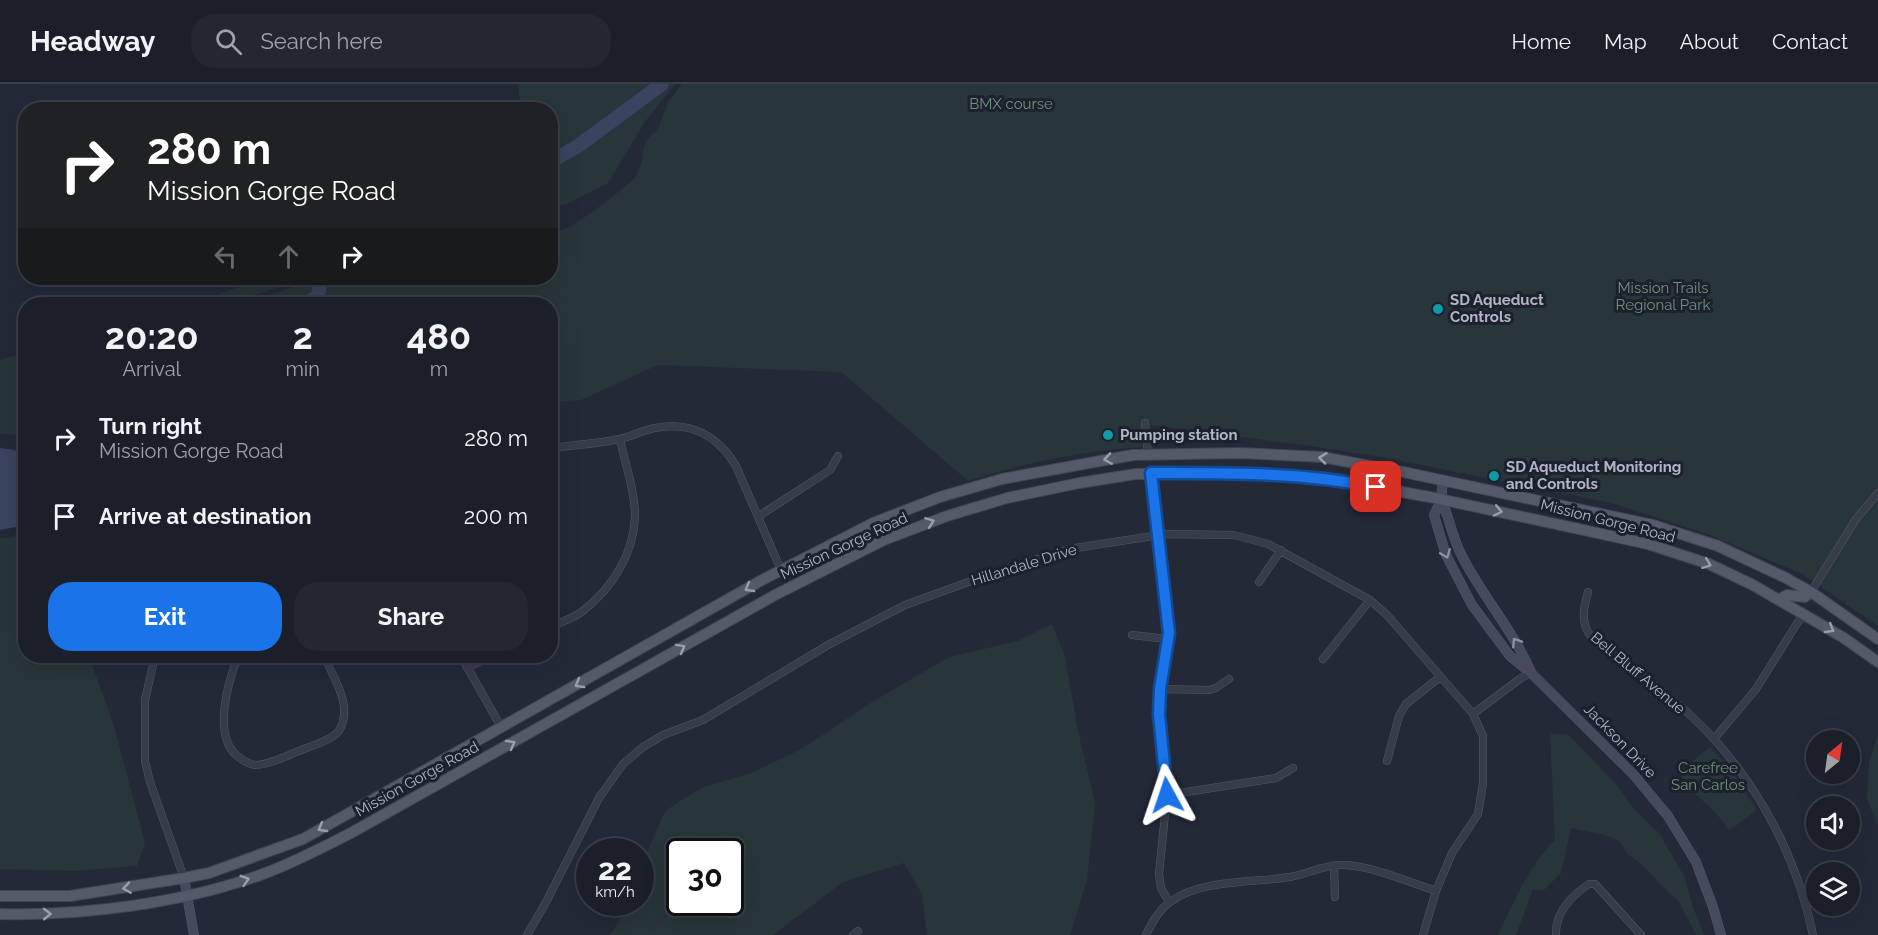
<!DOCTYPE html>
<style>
:root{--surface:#1b1f2a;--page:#242732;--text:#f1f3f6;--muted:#a0a2a8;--line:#393d47;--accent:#1a73e8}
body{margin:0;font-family:Raleway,sans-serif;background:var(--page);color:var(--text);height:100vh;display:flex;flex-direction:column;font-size:22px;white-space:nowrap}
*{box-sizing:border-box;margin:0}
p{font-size:20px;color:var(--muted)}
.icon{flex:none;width:33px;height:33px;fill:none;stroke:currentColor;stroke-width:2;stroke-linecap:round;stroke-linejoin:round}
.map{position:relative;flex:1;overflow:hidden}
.panel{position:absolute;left:18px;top:213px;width:540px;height:366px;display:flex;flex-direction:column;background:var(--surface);border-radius:24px;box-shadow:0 6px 24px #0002,0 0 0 2px var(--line)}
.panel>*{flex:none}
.banner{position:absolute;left:18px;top:18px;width:540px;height:183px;border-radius:24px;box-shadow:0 6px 24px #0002,0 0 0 2px var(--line);background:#202124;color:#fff;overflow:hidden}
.needle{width:39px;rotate:29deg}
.fabs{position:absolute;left:1806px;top:646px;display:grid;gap:12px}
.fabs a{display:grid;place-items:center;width:54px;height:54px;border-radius:50%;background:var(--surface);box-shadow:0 6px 24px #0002,0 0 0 2px var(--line);font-size:30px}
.speed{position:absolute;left:576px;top:754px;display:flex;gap:12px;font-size:30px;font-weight:700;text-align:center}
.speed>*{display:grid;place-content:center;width:78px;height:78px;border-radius:50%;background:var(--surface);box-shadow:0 6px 24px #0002,0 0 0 2px var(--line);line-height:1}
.speed small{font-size:15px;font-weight:400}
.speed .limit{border:3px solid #111;border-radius:9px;background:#fff;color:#111}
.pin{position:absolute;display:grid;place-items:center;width:51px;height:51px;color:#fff;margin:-26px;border-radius:12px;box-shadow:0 3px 9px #0006}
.me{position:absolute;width:66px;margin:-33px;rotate:355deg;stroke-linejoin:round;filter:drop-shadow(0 0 4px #0008)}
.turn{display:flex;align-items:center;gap:21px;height:126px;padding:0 30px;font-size:27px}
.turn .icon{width:78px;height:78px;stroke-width:2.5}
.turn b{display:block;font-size:42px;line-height:51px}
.lanes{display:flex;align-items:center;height:57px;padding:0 30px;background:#0003;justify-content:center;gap:30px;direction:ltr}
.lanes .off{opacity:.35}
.eta{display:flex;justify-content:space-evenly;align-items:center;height:102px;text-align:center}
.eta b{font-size:36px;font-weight:700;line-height:42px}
.cta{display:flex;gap:12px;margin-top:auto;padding:12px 30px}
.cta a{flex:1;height:69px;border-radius:24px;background:var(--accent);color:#fff;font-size:24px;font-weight:700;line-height:69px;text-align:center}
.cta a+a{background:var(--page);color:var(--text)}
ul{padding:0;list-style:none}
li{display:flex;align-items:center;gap:18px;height:78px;padding:0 30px}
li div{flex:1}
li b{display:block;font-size:22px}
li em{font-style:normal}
header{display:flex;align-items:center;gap:36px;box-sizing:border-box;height:84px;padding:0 30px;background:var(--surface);border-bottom:2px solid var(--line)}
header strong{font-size:28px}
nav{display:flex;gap:33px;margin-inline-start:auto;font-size:21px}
.search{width:420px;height:54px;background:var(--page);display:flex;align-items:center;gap:15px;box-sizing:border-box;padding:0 21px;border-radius:24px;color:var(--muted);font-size:22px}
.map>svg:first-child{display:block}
.green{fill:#27363a;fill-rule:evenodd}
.water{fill:#3a4460}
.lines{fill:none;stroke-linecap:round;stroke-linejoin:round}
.river{stroke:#3a4460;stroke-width:14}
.street-casing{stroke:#555966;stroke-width:8}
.secondary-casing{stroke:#555966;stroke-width:10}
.primary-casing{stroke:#404551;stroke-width:12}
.street{stroke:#373c49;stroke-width:7}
.secondary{stroke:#464a5b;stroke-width:9}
.primary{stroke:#555a68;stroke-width:10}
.oneway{stroke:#9b9fad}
.oneway2{stroke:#8c909f}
.route-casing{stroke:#114b97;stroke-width:15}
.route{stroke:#1a73e8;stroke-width:10}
.culture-dot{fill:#0f9aa8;stroke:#1c212d;stroke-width:2}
.labels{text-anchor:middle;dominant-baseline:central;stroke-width:6;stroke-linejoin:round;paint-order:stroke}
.park-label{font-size:15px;fill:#6b937b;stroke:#1c212d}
.poi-label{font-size:15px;font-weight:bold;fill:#b2b6c4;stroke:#1c212d;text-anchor:start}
.street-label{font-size:15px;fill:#b2b6c4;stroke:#1c212d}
</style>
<header>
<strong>Headway</strong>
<div class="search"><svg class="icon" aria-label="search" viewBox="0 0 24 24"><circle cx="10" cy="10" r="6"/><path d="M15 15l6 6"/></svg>Search here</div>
<nav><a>Home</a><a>Map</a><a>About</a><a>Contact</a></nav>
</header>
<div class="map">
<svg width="1878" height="851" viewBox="0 0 1878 851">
<rect width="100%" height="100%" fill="#242938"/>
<path class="green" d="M518 0H675L644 39 608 99 564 121 551 123 550 26 521 25Z
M682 0H1878V542L1802 490 1710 451 1611 419 1392 375 1311 362 1142 340V363C1082 367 1025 379 968 397L841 288 658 281 581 316 551 318 550 220H243L321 194H550L551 147C556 147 563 146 569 143 579 139 631 100 636 92 647 75 638 57 657 47L668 18Z
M268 194H310L224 220H187Z
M25 269V331L20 351 0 350V276Z
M25 439 26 572H89L113 639 145 759 137 782 75 787 0 785V454L14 453Z
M1052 540 1065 572 1078 647 1095 719 1087 796 1070 851H927L922 810 904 779 843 798 773 851H609L616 843 629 819H640L641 793 649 763 666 726 703 703 752 689 803 664 872 618 949 573 1018 557ZM680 768H730V819H680Z
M1550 649 1569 651 1617 701 1633 724 1659 749 1684 792 1693 823 1704 851H1696L1678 816 1667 807 1638 777 1628 771 1619 757 1605 751 1571 744 1561 789 1544 806 1533 805 1516 851H1498C1514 817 1528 783 1555 756Z
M1878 651V742L1867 715 1869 677Z
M1710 663 1728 682 1757 726 1729 747C1716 724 1692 712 1679 688Z"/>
<path class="water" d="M0 364 15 366 18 373 17 392 24 406 20 414 16 443 0 446Z"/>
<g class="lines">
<path class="river" d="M550 78 578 62 662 0
M305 220 318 212 321 194
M0 379H8L26 369"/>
<g class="street-casing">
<path id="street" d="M1145 339 1148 370
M550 364C573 361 597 360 619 355 631 353 643 346 655 344 691 337 718 352 736 382L781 486
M1151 389 1169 549 1160 605 1159 631 1167 711 1159 790 1161 804 1169 818
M759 432 830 386 838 372
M1259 498 1281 466
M1588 508C1584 523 1580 537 1590 551 1597 559 1607 565 1615 572 1634 586 1654 600 1673 616 1745 675 1794 760 1813 851
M1811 508 1856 435 1878 409
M550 543C561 538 574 534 583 527 612 504 634 470 635 432 635 407 625 380 620 355
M1132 551 1167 555
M155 572 145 616V677L150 698 184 794
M238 572C228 598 213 649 236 671 242 676 249 681 257 681 272 680 290 670 304 665 314 661 335 655 340 645 353 621 333 593 324 572
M461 572 501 643
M1323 575 1370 516
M467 584 492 572
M1160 605 1209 606 1216 604 1229 595
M1473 630 1521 594 1531 589
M1714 655 1756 605 1803 530
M1387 677 1399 632 1406 620 1440 593
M1167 711 1276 694 1293 684
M1334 782 1335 813
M527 851 545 820 599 714 623 680 643 663 663 651 703 636 828 561 905 521 985 492 1069 465 1166 450 1234 451 1268 460 1370 516 1387 531 1473 630 1483 652V699L1478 730 1452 769 1436 807 1423 851
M853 851 858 847
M1146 851C1151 840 1160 825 1170 818 1201 795 1253 799 1290 793 1307 790 1321 782 1339 781 1369 780 1408 798 1436 807
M1556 851C1555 828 1571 812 1589 800H1595L1641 851"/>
</g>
<g class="secondary-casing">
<path id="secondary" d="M1443 396 1441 416 1434 431 1446 471 1472 521 1510 572 1531 589 1633 690 1668 732 1696 778 1713 823 1721 851
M1441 416C1450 434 1452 454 1462 472 1482 512 1513 546 1531 588
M184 794 194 851"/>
</g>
<g class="primary-casing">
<path id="primary" d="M1779 516 1787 511 1805 513 1811 508
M0 812H70L184 794 209 789 303 755 762 496 873 439 940 413 1002 395 1133 371 1240 369 1322 373 1408 389 1653 441 1718 462 1786 494 1811 508 1878 555
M0 830C84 832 183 819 263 790 293 779 322 764 351 749L775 511 884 456 947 432 1007 414 1079 399 1136 390 1236 389 1320 393 1435 414 1648 460 1709 480 1753 501 1844 554 1878 578"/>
</g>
<use href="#street" class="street"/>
<use href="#secondary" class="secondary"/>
<use href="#primary" class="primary"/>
</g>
<defs><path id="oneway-chevron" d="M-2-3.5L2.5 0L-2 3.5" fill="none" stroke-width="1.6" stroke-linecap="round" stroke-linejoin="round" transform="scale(1.5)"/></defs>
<g class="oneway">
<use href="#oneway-chevron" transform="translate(1323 374) rotate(-173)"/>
<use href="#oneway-chevron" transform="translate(1108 375) rotate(171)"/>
<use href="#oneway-chevron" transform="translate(1498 427) rotate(12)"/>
<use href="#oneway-chevron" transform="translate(930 438) rotate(-21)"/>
<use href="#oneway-chevron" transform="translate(1707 480) rotate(21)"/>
<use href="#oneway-chevron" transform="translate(749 504) rotate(150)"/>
<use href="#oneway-chevron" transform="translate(1830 545) rotate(31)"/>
<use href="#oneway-chevron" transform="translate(681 564) rotate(-29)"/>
<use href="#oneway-chevron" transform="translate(579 600) rotate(150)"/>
<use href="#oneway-chevron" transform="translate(511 660) rotate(-29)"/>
<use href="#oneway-chevron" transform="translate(322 744) rotate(150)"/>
<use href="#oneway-chevron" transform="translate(245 796) rotate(-17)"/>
<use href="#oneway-chevron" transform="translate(127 804) rotate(171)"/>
<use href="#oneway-chevron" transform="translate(47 830) rotate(-1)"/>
</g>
<g class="oneway2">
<use href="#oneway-chevron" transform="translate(1446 470) rotate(68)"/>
<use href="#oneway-chevron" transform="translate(1516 558) rotate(-123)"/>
</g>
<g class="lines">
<g class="route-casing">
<path id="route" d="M1167 711 1159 631 1160 605 1169 549 1151 389C1226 389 1301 388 1376 403"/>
</g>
<use href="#route" class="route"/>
</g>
<g class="culture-dot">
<circle cx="1438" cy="225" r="6"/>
<circle cx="1108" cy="351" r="6"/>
<circle cx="1494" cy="392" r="6"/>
</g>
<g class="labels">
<g class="park-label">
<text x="1011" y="20">BMX course</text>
<text x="1663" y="204">Mission Trails<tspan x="1663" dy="17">Regional Park</tspan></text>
<text x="1708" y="684">Carefree<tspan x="1708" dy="17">San Carlos</tspan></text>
</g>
<g class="poi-label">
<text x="1450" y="216">SD Aqueduct<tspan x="1450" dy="17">Controls</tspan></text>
<text x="1120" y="351">Pumping station</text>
<text x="1506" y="383">SD Aqueduct Monitoring<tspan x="1506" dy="17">and Controls</tspan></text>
</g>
<g class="street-label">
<text transform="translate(1608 437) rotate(14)">Mission Gorge Road</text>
<text transform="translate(844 462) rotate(-25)">Mission Gorge Road</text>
<text transform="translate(1024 481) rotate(-17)">Hillandale Drive</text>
<text transform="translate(1638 589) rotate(40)">Bell Bluff Avenue</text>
<text transform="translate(1620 657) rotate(46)">Jackson Drive</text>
<text transform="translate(417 695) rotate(-29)">Mission Gorge Road</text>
</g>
</g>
</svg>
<div class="fabs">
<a><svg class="needle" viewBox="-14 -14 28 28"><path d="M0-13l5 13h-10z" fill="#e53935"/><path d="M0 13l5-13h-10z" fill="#a0a2a8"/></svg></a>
<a><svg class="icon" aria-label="sound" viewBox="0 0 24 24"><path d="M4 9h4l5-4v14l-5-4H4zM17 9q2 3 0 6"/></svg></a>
<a><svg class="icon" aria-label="layers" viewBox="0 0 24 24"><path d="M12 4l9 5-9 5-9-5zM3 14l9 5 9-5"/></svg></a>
</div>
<div class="speed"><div>22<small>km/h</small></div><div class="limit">30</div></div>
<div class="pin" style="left:1376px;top:403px;background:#d93025"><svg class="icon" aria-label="arrive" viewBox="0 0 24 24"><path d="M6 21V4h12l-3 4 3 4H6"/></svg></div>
<svg class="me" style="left:1167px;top:711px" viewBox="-20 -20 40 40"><path d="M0-17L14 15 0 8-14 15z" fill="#1a73e8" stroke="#fff" stroke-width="4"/></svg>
<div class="banner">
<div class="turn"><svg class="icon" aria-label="right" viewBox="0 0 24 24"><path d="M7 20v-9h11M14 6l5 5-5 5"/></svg><div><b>280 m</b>Mission Gorge Road</div></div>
<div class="lanes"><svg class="icon off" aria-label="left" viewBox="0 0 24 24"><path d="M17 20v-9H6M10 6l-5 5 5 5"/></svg><svg class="icon off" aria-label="ahead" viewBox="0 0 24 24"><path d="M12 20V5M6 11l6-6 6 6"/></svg><svg class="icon" aria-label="right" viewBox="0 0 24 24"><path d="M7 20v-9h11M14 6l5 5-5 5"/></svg></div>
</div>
<section class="panel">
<div class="eta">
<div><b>20:20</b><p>Arrival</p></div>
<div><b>2</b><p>min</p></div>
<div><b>480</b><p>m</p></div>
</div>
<ul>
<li><svg class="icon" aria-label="right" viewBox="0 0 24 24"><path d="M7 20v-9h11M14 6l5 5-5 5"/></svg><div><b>Turn right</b><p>Mission Gorge Road</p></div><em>280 m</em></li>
<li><svg class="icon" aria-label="arrive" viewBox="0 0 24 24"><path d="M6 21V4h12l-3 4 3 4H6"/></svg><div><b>Arrive at destination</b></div><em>200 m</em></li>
</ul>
<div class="cta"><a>Exit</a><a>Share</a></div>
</section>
</div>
